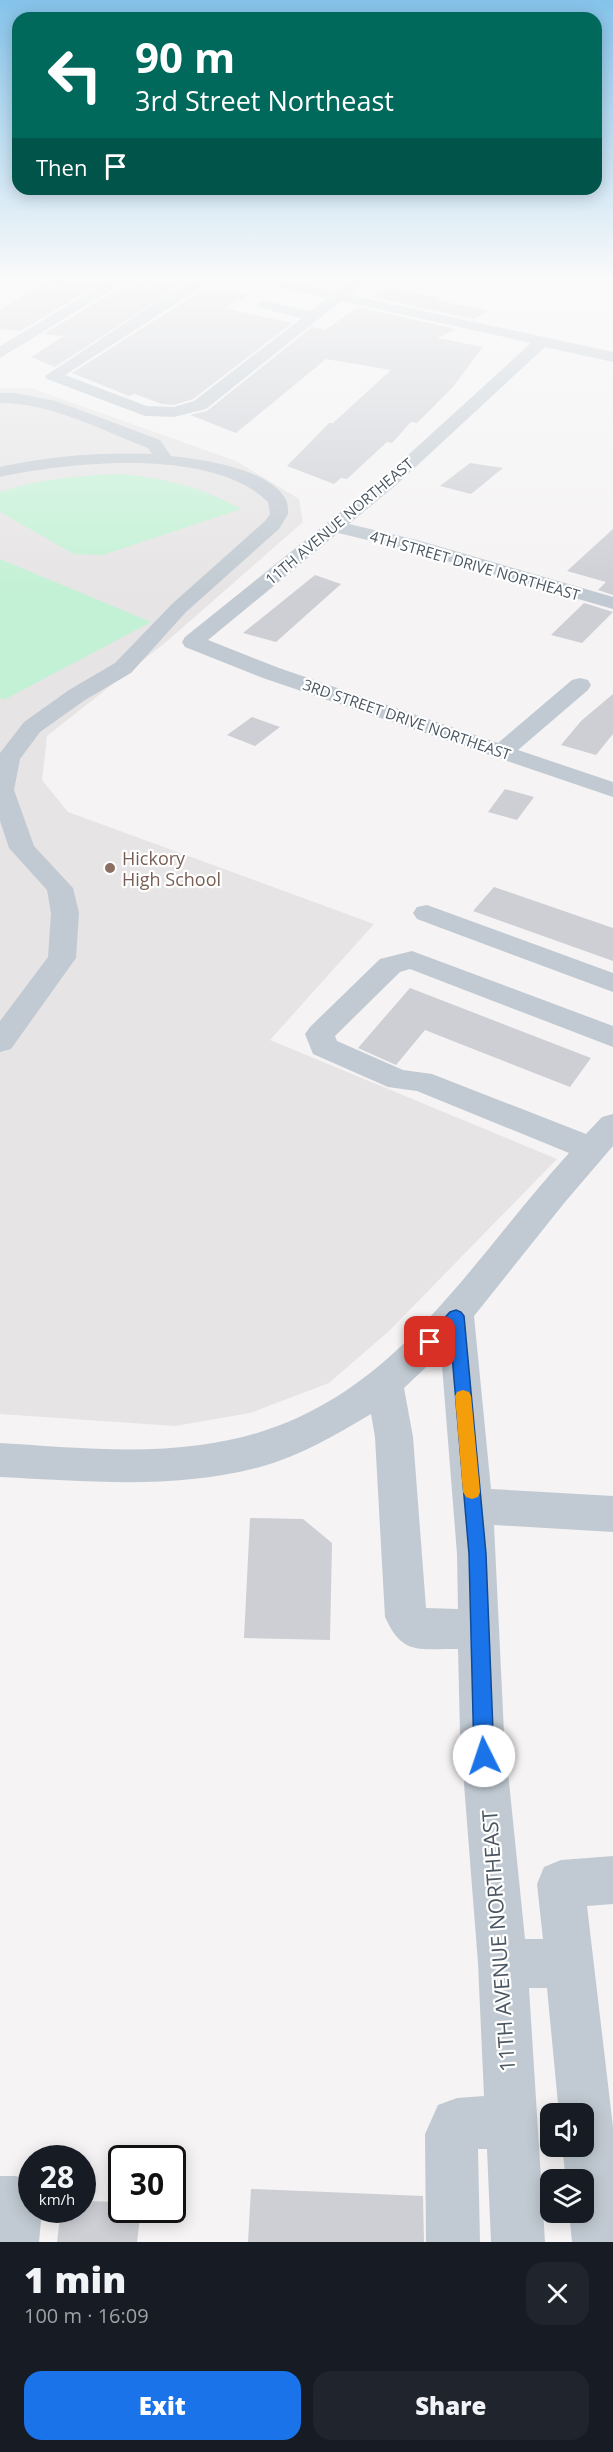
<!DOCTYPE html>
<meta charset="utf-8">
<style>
:root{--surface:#171b24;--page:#20242c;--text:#f1f3f6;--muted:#9ea1a6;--accent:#1a73e8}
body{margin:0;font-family:"Open Sans",sans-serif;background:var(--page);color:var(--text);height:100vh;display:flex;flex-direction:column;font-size:22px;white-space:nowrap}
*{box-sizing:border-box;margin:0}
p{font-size:20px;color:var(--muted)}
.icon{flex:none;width:33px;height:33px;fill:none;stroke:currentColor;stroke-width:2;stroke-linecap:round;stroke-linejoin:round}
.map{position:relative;height:2242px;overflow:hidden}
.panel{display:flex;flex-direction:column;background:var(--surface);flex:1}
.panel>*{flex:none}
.guide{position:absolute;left:12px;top:12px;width:590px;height:183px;border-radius:18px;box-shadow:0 3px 15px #0003;background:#00695c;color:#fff;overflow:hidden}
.buttons{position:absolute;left:540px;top:2103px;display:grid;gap:12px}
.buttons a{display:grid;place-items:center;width:54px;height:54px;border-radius:12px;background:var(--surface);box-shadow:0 3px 15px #0003;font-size:30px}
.speed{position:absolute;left:18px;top:2145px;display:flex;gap:12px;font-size:30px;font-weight:700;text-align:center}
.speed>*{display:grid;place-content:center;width:78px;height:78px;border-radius:50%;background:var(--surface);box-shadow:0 3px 15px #0003;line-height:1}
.speed small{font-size:15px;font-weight:400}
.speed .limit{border:3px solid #111;border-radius:9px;background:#fff;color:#111}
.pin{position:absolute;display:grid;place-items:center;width:51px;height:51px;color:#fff;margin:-26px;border-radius:12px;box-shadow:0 3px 9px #0006}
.me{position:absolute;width:66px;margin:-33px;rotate:356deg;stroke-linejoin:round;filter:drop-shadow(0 0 4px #0008)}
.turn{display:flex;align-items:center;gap:21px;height:126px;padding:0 24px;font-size:27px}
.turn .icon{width:78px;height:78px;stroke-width:2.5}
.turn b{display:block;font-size:42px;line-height:51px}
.then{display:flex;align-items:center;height:57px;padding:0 24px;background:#0003;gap:12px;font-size:22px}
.round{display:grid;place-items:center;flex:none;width:63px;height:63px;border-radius:18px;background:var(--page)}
.overview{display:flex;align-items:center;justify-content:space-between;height:102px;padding:0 24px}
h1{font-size:36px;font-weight:800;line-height:45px}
.action{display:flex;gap:12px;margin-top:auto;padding:12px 24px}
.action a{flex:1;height:69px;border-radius:18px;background:var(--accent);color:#fff;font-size:24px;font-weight:800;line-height:69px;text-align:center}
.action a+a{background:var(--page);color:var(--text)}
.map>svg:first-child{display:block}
.education{fill:#e6e4e5}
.green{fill:#c3f1d5}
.building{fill:#cdcfd5}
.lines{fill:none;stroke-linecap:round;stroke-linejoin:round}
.minor{fill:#c1cad2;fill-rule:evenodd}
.route{fill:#1a73e8;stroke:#114b97;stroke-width:1.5}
.slow{fill:#f59e0b}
.education-dot{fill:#8d6e63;stroke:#fff;stroke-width:2}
.labels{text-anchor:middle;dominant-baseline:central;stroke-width:4.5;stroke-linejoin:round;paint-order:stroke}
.far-street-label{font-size:15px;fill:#4a5661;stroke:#fff}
.education-label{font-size:18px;fill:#785e54;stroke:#fff;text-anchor:start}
.near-street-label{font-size:21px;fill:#4a5661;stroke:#fff}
</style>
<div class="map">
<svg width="613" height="2242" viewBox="0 0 613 2242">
<rect width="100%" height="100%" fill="#f5f3f3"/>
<path class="education" d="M0 388H31L236 461 299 499 303 522 166 642 47 736 42 780 68 812 374 924 270 1040 557 1159 389 1331 329 1383 250 1413 175 1426 0 1414Z"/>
<path class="green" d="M122 474C168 479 201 487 241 509L103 555 74 554 0 512V492C40 479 80 475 122 474Z
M0 559 151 622 4 700 0 698Z"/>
<path class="building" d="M52 279 98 285 20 331 0 329V310Z
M148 280 181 285 55 367 31 357 64 336 44 334 120 288 133 289Z
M387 286 441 298 437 300 488 311 473 319 371 297Z
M204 289 249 295 223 308 292 323 193 399 174 405 162 404 135 394 129 396 72 373Z
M358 307 456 329 437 338 483 347 452 388 417 423 411 422 392 443 387 442 347 479 341 478 334 484 287 466 329 423H333L391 370 326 359 236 433 190 415 207 411 312 327 325 330Z
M470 463 503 468 471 494 440 486Z
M613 529V595L598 590 606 582 567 571Z
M315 575 341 584 276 642 243 633Z
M584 603 613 612 582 643 551 635Z
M613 694V734L596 755 561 745 581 721Z
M252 717 280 727 255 746 227 735Z
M505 789 534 797 517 820 488 812Z
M494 887 613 928V961L473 911Z
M410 988 591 1058 570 1087 425 1030 396 1065 358 1048Z
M250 1518 303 1519 332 1543 330 1640 244 1638Z
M251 2189 423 2196 424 2242H248Z
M82 2201 122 2202V2210H141L137 2242H57L61 2210H82Z"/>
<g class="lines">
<path class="minor" d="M114 278H131L0 358V346Z
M199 278H216L65 375 147 406 174 407 194 401 302 318 260 308 258 305 260 302 265 301 311 311 327 298 249 281 247 278H273L336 292 353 278H369L350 295 613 352V362L545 347 396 485 349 524 417 540 613 597V609L405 549 338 533 208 640 279 668 498 743 572 680 580 678 588 680 591 685 588 690 518 750 613 782V797L263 678 185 647 182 642 185 637 384 477 531 343 341 301 206 409 174 417 145 416 47 379 45 376 166 296Z
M0 393H15L56 401 160 440 171 456C201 459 271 469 286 500 288 504 288 510 288 514L279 529 186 612 131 673 85 700 40 732 20 759 14 790 34 846 73 888 79 913 76 958 11 1049 0 1052V1021L48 957 51 913 47 890 9 848 0 821V753L24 722 69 690 115 663 172 604 265 521 270 514 268 502C212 447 71 462 0 477V467C50 456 101 452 152 454L148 448C101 430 51 403 0 403Z
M427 905 613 973V992L417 919 413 913 417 907Z
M412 951 613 1026V1047L410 969 400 972 335 1036 337 1041 403 1070 432 1074 586 1134 602 1117 613 1114V1146L565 1202 474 1316 491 1489 613 1496V1532L494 1525 504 1733 525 1939H543L537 1884 544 1867 561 1860 613 1856V1904L587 1906 613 2127V2242H572L569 2212H584V2180H566L562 2146H584V2114H559L547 1988H529L545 2242H491L487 2149H478L480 2242H426L425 2134 438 2105 457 2098 484 2096 478 1963 460 1733 458 1649C420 1648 403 1657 385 1617L375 1437 371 1414C336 1435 300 1456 260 1467 175 1490 86 1481 0 1477V1443C66 1447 134 1454 200 1445 383 1422 457 1276 569 1153L417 1091 388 1087 313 1054 305 1034 310 1027 380 959ZM441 1353 457 1554 458 1609 426 1608 413 1437 404 1388Z
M0 2176H16L32 2182V2210H42L39 2242H0Z"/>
</g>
<linearGradient id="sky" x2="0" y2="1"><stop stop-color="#85c3ea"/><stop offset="0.47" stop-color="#fafafa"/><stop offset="1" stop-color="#fafafa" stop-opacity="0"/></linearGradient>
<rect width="613" height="592" fill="url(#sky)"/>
<path class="route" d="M456 1310 461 1312 464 1316 486 1554 494 1756 491 1763 484 1766 477 1763 474 1756 469 1554 450 1332C442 1340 436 1350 425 1346L422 1342 450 1312Z"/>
<path class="slow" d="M463 1390 469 1392 471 1396 480 1492 478 1497 472 1499 466 1497 463 1492 455 1396 457 1392Z"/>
<circle class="education-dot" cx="110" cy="868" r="6"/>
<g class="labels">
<g class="far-street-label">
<text transform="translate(339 521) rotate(-40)">11TH AVENUE NORTHEAST</text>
<text transform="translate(475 565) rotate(16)">4TH STREET DRIVE NORTHEAST</text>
<text transform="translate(407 719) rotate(19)">3RD STREET DRIVE NORTHEAST</text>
</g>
<g class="education-label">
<text x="122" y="858">Hickory<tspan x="122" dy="21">High School</tspan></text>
</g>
<g class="near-street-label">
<text transform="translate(498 1941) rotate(-94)">11TH AVENUE NORTHEAST</text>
</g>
</g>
</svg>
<div class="buttons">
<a><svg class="icon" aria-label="sound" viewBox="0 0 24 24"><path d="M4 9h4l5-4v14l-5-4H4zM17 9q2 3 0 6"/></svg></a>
<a><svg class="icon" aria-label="layers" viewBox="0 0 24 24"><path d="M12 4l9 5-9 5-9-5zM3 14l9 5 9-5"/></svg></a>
</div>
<div class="speed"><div>28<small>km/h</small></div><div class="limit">30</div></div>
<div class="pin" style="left:430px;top:1342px;background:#d93025"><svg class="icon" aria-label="arrive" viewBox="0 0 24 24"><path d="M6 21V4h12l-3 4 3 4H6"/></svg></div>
<svg class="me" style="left:484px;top:1756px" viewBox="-20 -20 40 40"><circle r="19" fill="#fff"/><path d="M0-13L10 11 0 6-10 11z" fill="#1a73e8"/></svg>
<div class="guide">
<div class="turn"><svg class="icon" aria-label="left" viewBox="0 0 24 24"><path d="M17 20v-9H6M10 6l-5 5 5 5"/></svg><div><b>90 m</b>3rd Street Northeast</div></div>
<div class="then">Then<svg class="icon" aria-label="arrive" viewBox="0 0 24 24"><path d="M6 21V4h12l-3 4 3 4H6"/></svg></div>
</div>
</div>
<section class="panel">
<div class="overview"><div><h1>1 min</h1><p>100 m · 16:09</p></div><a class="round"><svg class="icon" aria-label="close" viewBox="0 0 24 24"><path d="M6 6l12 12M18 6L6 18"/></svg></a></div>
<div class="action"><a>Exit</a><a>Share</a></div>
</section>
